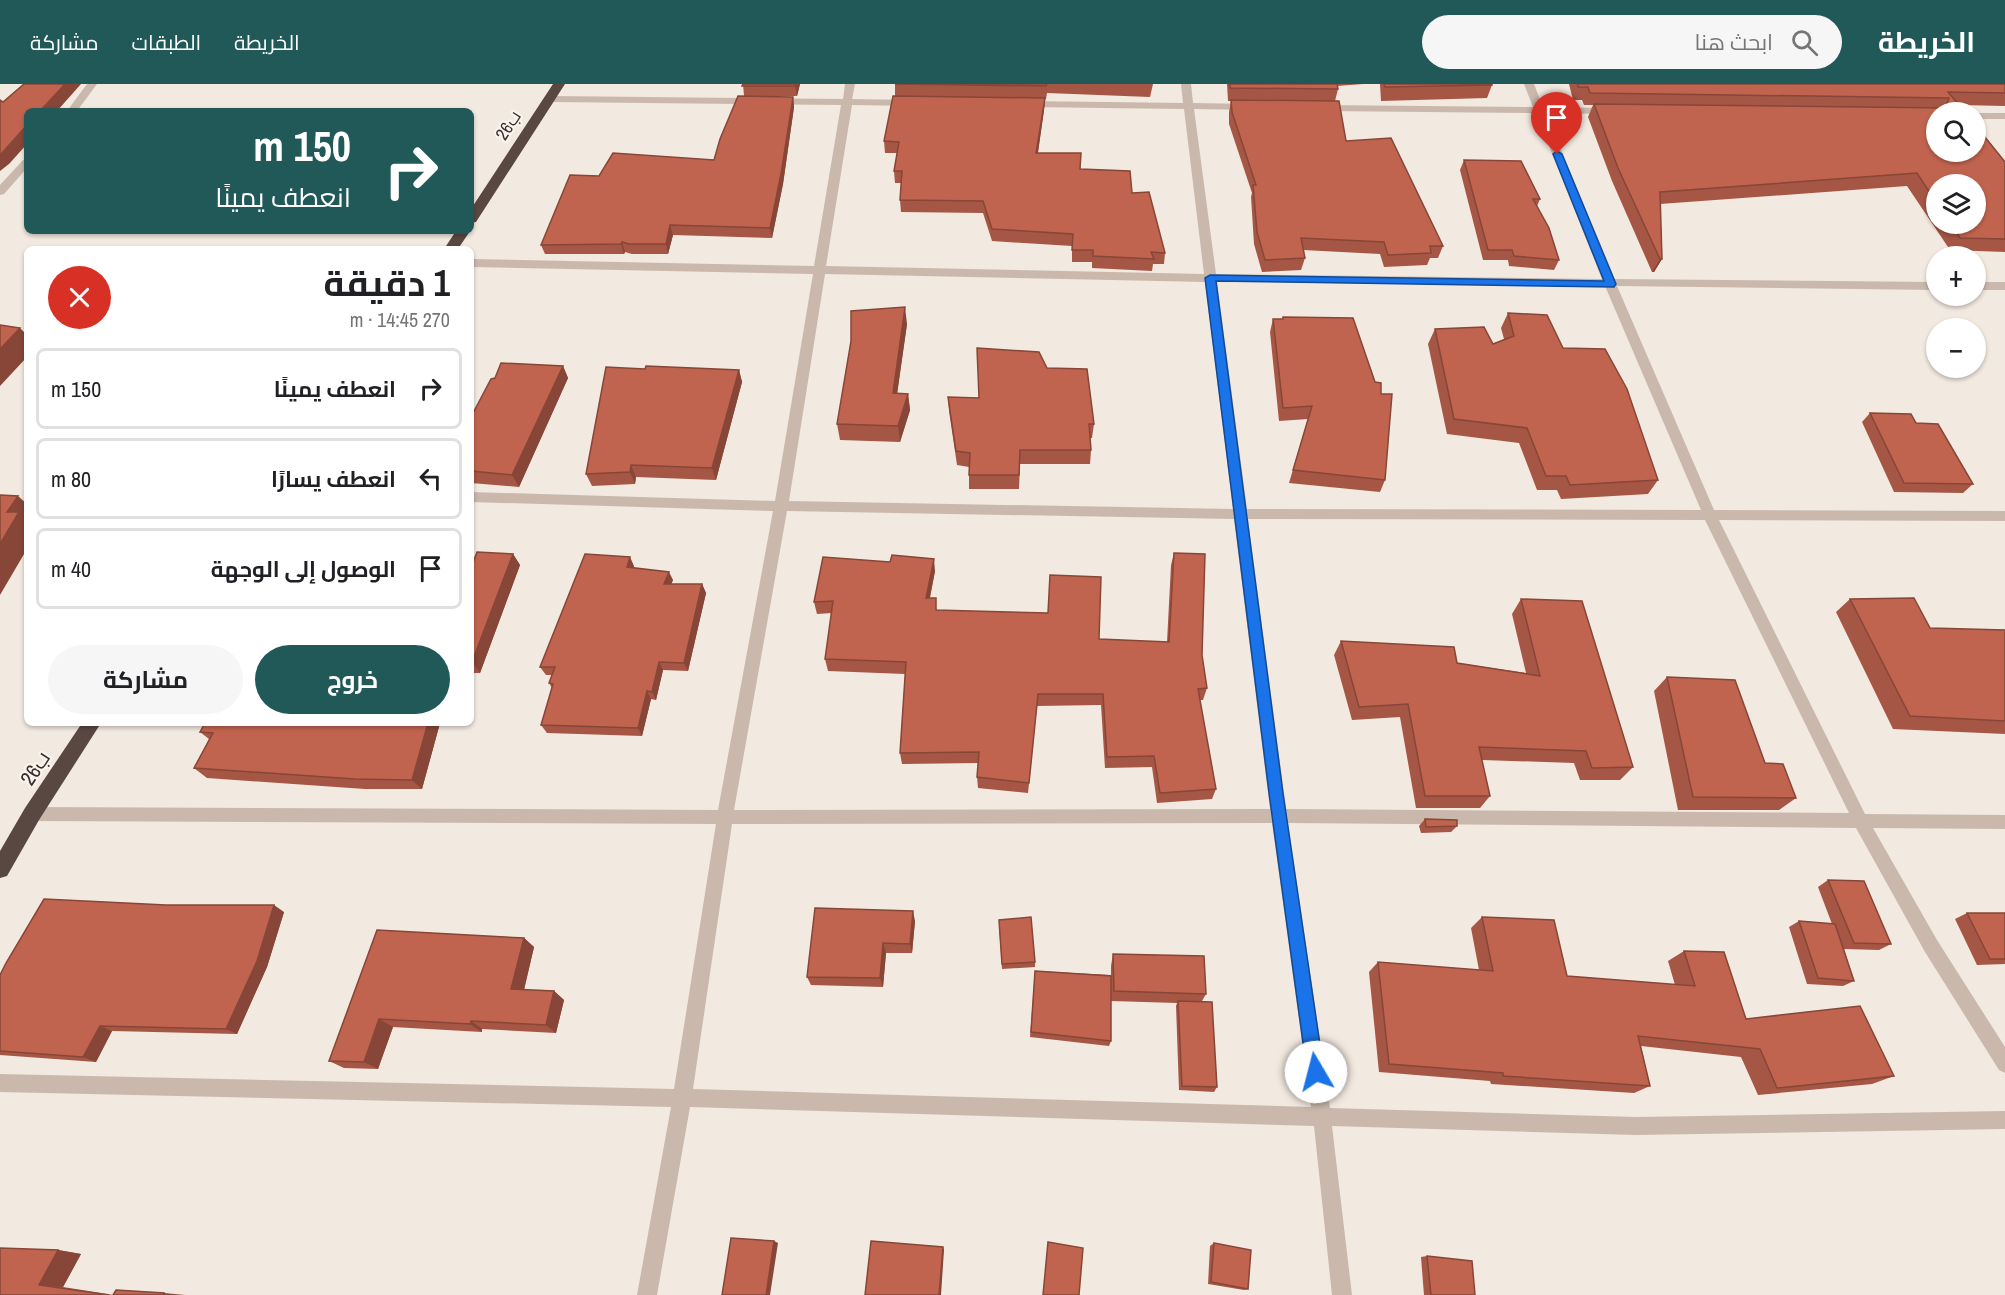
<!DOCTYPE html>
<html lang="ar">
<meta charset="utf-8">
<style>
:root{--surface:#fff;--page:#f6f6f6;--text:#202124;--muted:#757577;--line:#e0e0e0;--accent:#215959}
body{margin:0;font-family:"Archivo Narrow",Cairo,sans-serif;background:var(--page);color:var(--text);direction:rtl;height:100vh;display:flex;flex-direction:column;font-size:22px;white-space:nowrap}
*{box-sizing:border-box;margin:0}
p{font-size:20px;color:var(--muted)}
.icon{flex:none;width:33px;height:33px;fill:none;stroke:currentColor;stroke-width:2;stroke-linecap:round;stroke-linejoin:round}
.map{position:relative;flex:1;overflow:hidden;direction:ltr}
.panel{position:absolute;left:24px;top:162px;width:450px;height:480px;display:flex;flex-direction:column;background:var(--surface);border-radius:9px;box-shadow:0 2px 4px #0004;direction:rtl}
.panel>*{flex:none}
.guide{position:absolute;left:24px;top:24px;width:450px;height:126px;border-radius:9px;box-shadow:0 2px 4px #0004;direction:rtl;background:#215959;color:#fff;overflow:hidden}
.buttons{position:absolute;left:1926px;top:18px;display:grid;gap:12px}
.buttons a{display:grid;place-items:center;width:60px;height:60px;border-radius:50%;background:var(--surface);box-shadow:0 2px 4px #0004;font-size:30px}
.pin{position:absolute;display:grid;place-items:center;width:51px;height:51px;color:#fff;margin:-62px -26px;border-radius:50% 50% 50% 0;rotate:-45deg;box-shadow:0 0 6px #0007}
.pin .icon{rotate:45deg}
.me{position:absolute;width:66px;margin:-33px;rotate:352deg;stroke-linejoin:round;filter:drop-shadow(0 0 4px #0008)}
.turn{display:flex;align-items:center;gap:21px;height:126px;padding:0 24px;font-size:27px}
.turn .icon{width:78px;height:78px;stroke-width:2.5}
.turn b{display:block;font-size:42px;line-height:51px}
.round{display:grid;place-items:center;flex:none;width:63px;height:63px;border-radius:32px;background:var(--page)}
.head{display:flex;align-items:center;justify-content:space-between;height:102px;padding:0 24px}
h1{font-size:36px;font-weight:700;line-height:45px}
.primary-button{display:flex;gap:12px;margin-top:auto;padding:12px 24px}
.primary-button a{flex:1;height:69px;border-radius:36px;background:var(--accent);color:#fff;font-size:24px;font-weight:700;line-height:69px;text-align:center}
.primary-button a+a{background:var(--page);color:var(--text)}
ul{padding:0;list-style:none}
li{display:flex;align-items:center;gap:18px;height:81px;margin:0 12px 9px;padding:0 12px;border:3px solid var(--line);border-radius:9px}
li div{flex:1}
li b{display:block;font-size:22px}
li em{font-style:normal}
header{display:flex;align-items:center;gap:36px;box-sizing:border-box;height:84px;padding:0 30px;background:var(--accent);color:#fff}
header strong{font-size:28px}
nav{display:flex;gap:33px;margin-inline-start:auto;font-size:21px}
.search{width:420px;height:54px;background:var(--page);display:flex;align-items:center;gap:15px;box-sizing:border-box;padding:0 21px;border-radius:33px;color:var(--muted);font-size:22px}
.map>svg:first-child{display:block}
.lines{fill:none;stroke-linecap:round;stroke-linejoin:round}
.street{fill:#cab8ac;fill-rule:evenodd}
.highway{fill:#594842;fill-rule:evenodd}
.wall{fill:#a65644;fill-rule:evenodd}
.shaded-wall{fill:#874637}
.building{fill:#c1644f;stroke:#874637;stroke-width:1.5}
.route{fill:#1a73e8;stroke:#114b97;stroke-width:1.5}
.labels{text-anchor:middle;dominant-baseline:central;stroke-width:4.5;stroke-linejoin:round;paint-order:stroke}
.far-street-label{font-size:18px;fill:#392e2b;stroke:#faf3ed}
.street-label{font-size:21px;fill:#392e2b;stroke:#faf3ed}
</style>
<header>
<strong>الخريطة</strong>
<div class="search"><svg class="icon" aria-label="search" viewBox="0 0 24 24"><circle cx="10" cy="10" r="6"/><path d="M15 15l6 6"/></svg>ابحث هنا</div>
<nav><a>الخريطة</a><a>الطبقات</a><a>مشاركة</a></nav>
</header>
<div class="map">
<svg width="2005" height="1211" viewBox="0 0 2005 1211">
<rect width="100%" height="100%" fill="#f2e9e0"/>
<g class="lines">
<path class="street" d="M87 0H97L77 27H67Z
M845 0H855L852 15 911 16 916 19 911 22 852 21 826 182 1204 190 1184 25 1025 23 1020 20 1025 17 1183 19 1181 0H1191L1193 19 1250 20 1255 23 1250 26 1194 25 1216 190 1602 195 1536 29 1322 27 1317 24 1322 21 1533 23 1524 0H1534L1543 23 1610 24 1615 27 1610 30 1546 29 1614 195 1936 198V206L1617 202 1714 426 2005 427V437L1719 436 1865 730 2005 731V745L1873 744 1937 856 2005 963V989L1999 986 1925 868 1856 744 1288 739 1330 1024 1636 1033 2005 1027V1045L1636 1051 1332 1042 1352 1211H1332L1314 1042 690 1023 657 1211H637L671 1023 0 1008V990L674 1005 716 740 32 737 26 735 24 730 26 725 32 723 718 726 773 427 471 418V408L775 417 813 190 471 183V175L814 182 841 21 551 18 546 15 551 12 843 15ZM825 190 1205 198 1233 425 789 417ZM1217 198 1605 202 1701 426 1247 425ZM787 427 1234 435 1270 725 734 726ZM1248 435 1705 436 1849 729 1286 725ZM1272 739 1311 1023 693 1005 732 740Z
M1976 29H2005V35H1976Z
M27 75V84L4 110 0 111V101L23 76Z
M1976 198H2005V206H1976Z"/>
<path class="highway" d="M553 0H565L476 138 471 139V125Z
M456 147H470L458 165H444Z
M82 639H101L39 736 7 792 0 794V767L25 724Z"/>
</g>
<path class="wall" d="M743 0H800L797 12H744Z
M895 0H1153L1150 13 1047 9 1046 15H1045L1044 26 1038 69 1080 85 1132 109 1165 169 1164 180H1153L1152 187 1092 184V178H1072V162L992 157 983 129 901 128 900 116 902 99H895L894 87 897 69H885L884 57 895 12Z
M1227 0H1363L1337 2 1338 5 1335 17 1346 57 1443 162 1438 174H1430L1427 181 1384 183 1380 170 1303 166 1305 174 1301 186 1262 188 1254 160 1251 113 1252 109 1229 40V28L1231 17H1228Z
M1380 0H1492V1L1487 14 1381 17Z
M1569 0H2005V22L1959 21 2005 78V168L1950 166 1907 102 1660 120 1662 175 1654 188H1652L1612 97 1588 33 1593 21H1584L1582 16H1573ZM1936 100 1976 140H1936Z
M793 13 794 23 783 100 772 154 673 151 668 170H632L625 168 624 170H545L541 161 599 92 714 76Z
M1464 76 1540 115 1537 122 1559 176 1554 186 1509 182 1508 176H1483L1460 86Z
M1508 229 1563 264 1658 396 1648 410 1561 415 1557 406H1537L1519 359 1447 350 1428 260 1435 245 1493 260 1504 255 1501 244Z
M1283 233 1375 298 1381 310 1385 396 1380 408 1289 399 1308 335 1279 337 1270 248 1273 235H1282Z
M907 240 897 309 908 310 910 326 900 358 840 356 837 340Z
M563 282 568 294 519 403 471 399V333Z
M1047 284 1094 340 1092 354H1090L1091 366 1090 380H1020L1019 405H969V383L957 381 949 327 948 313 979 314Z
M645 285 739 286 742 298 716 396 636 393 635 400 592 402 586 390Z
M1870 329 1916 339 1973 400 1963 409 1894 408 1862 338Z
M1174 469 1202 571 1207 604 1203 616H1200L1216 705 1212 715 1157 719 1152 683 1105 684 1101 621 1037 622 1028 709 978 704 977 693 979 679 902 680 900 669 905 590 828 587 825 575 832 529 817 530 814 518 935 487 930 514 937 526 1099 555 1167 558 1171 481Z
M513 470 520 481 480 589H474L471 598V484Z
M634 482 633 484 673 496 671 500H702L706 509 688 587 663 586 656 616 651 615 642 652 547 649 541 641 552 604 549 599 552 591H546L540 583Z
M1521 515 1633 683 1620 696H1580L1574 679 1482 676 1490 712 1480 724H1416L1400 633 1352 636 1334 571 1341 557 1457 579 1526 589 1512 530Z
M1850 515 1930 544 2005 546V650L1893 645 1836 528Z
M1667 593 1765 679 1796 714 1779 726H1678L1654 607Z
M440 639 422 705H365L207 694 194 684 209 655 200 648Z
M1425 735 1457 742 1451 748 1421 749 1419 742Z
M1828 796 1891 860 1879 866 1844 865 1854 897 1843 902 1807 900 1789 843 1799 837 1832 840 1818 803Z
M284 828 267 883 237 950 112 947 96 978 0 971V891Z
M1967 829H2005V880L1977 881 1955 835Z
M1482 833 1567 892 1675 901 1668 877 1684 867 1746 935 1894 992 1872 1000 1758 1011 1741 973 1641 962 1650 1002 1634 1009 1491 1000 1490 997 1379 988 1369 888 1378 878 1479 886 1471 844Z
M915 837 912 869H886L883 903 811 901 807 893Z
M999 842 1035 878V883L1002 885Z
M377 846 524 854 534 863 524 906 554 907 564 916 556 949 482 945V948L393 943 378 985 344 984 329 977Z
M1113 870 1206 910 1202 917 1217 1003 1214 1008 1179 1006 1176 922 1177 919 1111 917V957L1109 962 1030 953 1035 887 1111 891V882Z
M1214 1159 1248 1205 1244 1206 1208 1200 1210 1162Z
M58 1166 81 1170 63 1203 114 1211H185H0Z
M1427 1172 1475 1211H1424L1421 1173Z"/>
<path class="shaded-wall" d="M65 0H81L57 27H40Z
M796 0H800L797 12 795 2Z
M793 13 794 23 783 100 772 154 770 144Z
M1045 14 1044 26 1036 81V69Z
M27 41V60L9 80 0 87V71Z
M670 141 673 151 668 170 666 160Z
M622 158 625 168 624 170 621 160Z
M1660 175H1662L1654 188H1652Z
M905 223 907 240 895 325 893 309Z
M20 244 27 251V273L0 302V265Z
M563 282 568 294 519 403 512 391Z
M739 286 742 298 716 396 712 384Z
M908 310 910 326 900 358 898 342Z
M631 381 636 393 635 400 630 388Z
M18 412 27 420V465L0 511V460L7 428Z
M513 470 520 481 480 589 472 578Z
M630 473 634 482 631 492 627 483Z
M934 475 935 487 927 527 926 514Z
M669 488 673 496 668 508 664 500Z
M702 500 706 509 688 587 684 579Z
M659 578 663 586 656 616 652 608Z
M471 584 474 589 471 598Z
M647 607 651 615 642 652 638 644Z
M428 639H440L422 705 412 696Z
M274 821 284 828 267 883 237 950 226 945Z
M913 827 915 837 912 869 910 860Z
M524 854 534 863 522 914 511 905Z
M883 859 886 869 883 903 880 894Z
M554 907 564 916 556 949 546 941Z
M379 935 393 943 378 985 364 978Z
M471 937 482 945V948L470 940Z
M100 942 112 947 96 978 83 973Z
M774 1157 778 1159 770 1211H766Z
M943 1163 944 1166 941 1211H939Z
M58 1166 81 1170 63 1203 39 1201Z
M164 1209 185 1211H163Z"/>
<path class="building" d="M24 0H65L40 27H27V41L0 71V16L3 18Z
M743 0H796L795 2H742Z
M895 0H1047L1046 2Z
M1230 0H1337L1338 5 1230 4Z
M1384 0H1492V1L1385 3Z
M1578 0H2005V9L1948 8 1965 28H1936V68H1976V42L2005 78V155L1960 154 1951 140H1976V100H1936V118L1917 89 1660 108 1662 175H1660L1618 84 1594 20 1945 24 1949 14 1590 9 1588 3H1578Z
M738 12 793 13 781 90 770 144 670 141 666 160H629L622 158 621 160 541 161 570 91 599 92 613 69 714 76 720 55Z
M893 12 1045 14 1036 69H1081L1080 85 1130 87 1132 109 1149 108 1165 169 1151 168 1154 175 1093 172V166H1072L1073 150 992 145 983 117 900 116 902 87H894L899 58 884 57Z
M1231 16 1339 17 1346 57 1391 54 1443 162H1430L1431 169 1388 171 1384 158 1301 154 1305 174 1265 176 1257 148 1253 101H1256L1232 28Z
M1464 76 1521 77 1540 115H1533L1549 144 1559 176 1514 172 1512 166H1488Z
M905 223 893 309 908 310 898 342 837 340 851 257V227Z
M1508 229 1547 231 1563 264 1605 265 1627 305 1658 396 1570 401 1566 392H1546L1527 344 1454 335 1435 245 1484 243 1493 260 1514 252Z
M1283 233 1353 234 1375 298 1381 299V310H1392L1385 396 1293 386 1312 322 1283 324 1273 235H1283Z
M0 241 20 244 0 265Z
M977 264 1039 268 1047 284 1087 285 1094 340H1089L1091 366H1020L1019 391H969L970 369 956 367 948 313 979 314Z
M501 279 563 282 512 391 471 387V333L491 295 495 294Z
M646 282 739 286 712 384 631 381 630 388 586 390 606 283 645 285Z
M1870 329 1911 330 1916 339 1938 340 1973 400 1904 399Z
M0 411 18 412 7 428H19L0 460Z
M477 468 513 470 472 578H471V484Z
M1174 469 1205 470 1202 571 1207 604 1198 605 1216 705 1160 709 1154 672 1107 673 1103 610H1038L1029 699 977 693 979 668 900 669 906 578 825 575 833 517 814 518 823 473 890 478 892 471 934 475 926 514H936V526L1048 529 1050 491 1101 493 1099 555 1169 558Z
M585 470 630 473 627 483 669 488 664 500H702L684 579 659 578 652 608 647 607 638 644 541 641 553 600 549 599 555 583H540Z
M1914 514 1930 544 2005 546V637L1910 632 1850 515Z
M1521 515 1582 517 1633 683 1592 684 1586 667 1479 663 1490 712H1425L1408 620 1359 623 1341 557 1454 563 1457 579 1540 592Z
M1667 593 1735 596 1765 679 1783 680 1796 714 1693 713Z
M205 639H428L412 696 355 695 194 684 213 649 200 648Z
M1425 735 1457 736V742L1426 743Z
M1828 796 1864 797 1891 860 1854 859Z
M44 815 166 821H274L257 877 226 945 100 942 83 973 0 967V891L6 879Z
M815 824 913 827 910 860 883 859 880 894 807 893Z
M1967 829H2005V875H1990Z
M1031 833 1035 878 1002 880 999 836Z
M1482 833 1554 836 1567 892 1695 902 1684 867 1724 868 1746 935 1860 922 1894 992 1777 1004 1760 965 1638 952 1650 1002 1503 992V989L1389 980 1378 878 1493 887Z
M1799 837 1835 840 1854 897 1818 894Z
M377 846 524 854 511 905 554 907 546 941 471 937 470 940 379 935 364 978 329 977Z
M1113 870 1204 872 1206 910 1114 907Z
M1035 887 1111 892V957L1031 948Z
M1178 917 1212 918 1217 1003 1182 1002Z
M731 1154 774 1157 766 1211H722Z
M871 1157 943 1163 939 1211H865Z
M1048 1158 1083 1164 1079 1211H1043Z
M1214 1159 1251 1166 1248 1205 1211 1198Z
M0 1164 58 1166 39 1201 109 1211H0Z
M1427 1172 1472 1177 1475 1211H1431Z
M116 1206 164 1209 163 1211H113Z"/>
<path class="route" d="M1557 67 1562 70 1616 200 1614 203 1216 197 1283 709 1324 988 1321 993 1316 996 1310 993 1307 988 1269 709 1205 194 1210 191 1604 197 1553 70Z"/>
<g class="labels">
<g class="far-street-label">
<text transform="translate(508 41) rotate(-57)">26ب</text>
</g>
<g class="street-label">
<text transform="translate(35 684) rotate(-57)">26ب</text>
</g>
</g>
</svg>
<div class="buttons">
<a><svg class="icon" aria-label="search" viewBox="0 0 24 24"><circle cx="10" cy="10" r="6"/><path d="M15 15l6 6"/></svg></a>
<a><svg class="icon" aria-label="layers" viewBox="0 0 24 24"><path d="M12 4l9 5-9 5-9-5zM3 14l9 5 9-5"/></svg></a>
<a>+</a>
<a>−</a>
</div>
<div class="pin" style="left:1557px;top:70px;background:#d93025"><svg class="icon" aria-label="arrive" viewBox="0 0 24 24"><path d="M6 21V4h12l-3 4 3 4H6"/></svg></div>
<svg class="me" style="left:1316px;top:988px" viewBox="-20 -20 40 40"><circle r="19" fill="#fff"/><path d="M0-13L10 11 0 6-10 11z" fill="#1a73e8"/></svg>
<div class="guide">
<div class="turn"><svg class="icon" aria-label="right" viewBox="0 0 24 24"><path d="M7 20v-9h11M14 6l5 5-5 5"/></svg><div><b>150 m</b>انعطف يمينًا</div></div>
</div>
<section class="panel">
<div class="head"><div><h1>1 دقيقة</h1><p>270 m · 14:45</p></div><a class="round" style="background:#d93025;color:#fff"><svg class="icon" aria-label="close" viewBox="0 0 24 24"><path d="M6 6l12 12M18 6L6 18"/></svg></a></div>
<ul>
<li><svg class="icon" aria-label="right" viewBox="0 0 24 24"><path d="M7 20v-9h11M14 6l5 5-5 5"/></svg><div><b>انعطف يمينًا</b></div><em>150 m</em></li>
<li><svg class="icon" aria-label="left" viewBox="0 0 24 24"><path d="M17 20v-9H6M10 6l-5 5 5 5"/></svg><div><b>انعطف يسارًا</b></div><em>80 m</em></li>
<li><svg class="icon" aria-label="arrive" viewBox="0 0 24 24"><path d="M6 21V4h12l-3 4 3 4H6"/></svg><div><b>الوصول إلى الوجهة</b></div><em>40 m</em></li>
</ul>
<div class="primary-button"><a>خروج</a><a>مشاركة</a></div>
</section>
</div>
